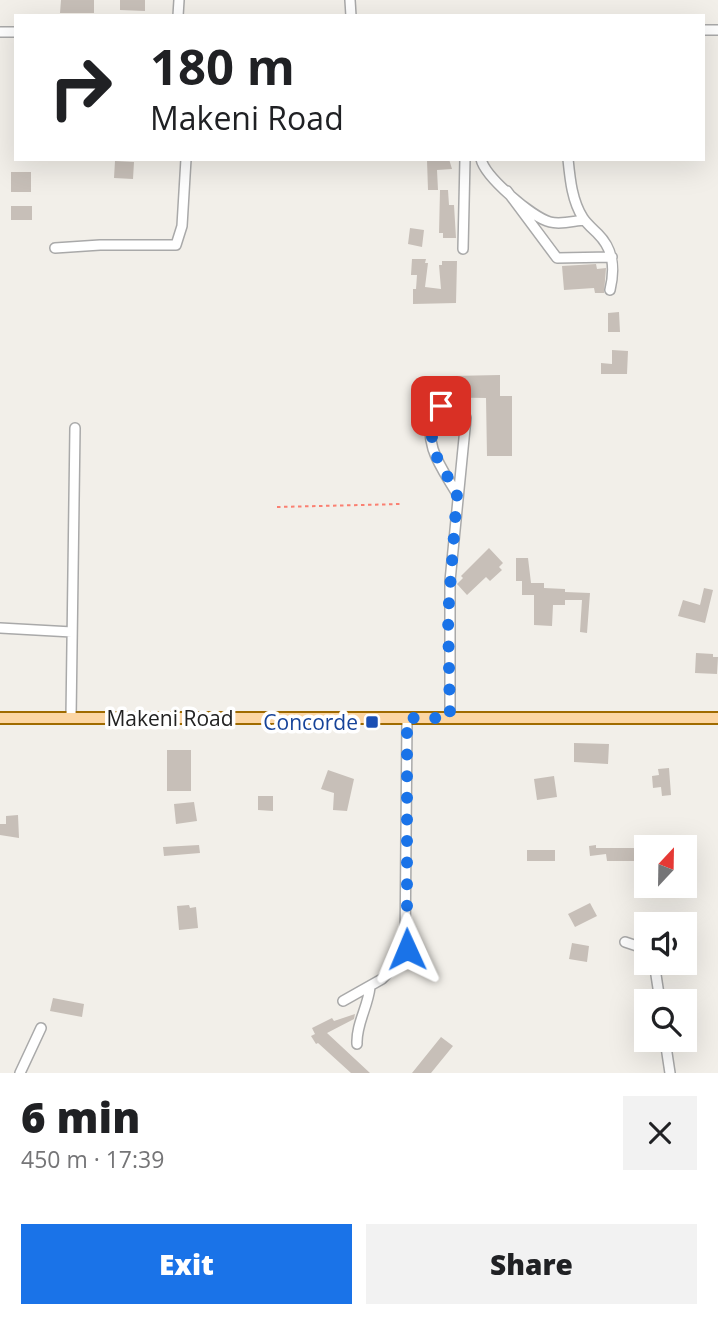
<!DOCTYPE html>
<meta charset="utf-8">
<style>
:root{--surface:#fff;--page:#f2f2f2;--text:#202124;--muted:#757577;--accent:#1a73e8}
body{margin:0;font-family:"Open Sans",sans-serif;background:var(--page);color:var(--text);height:100vh;display:flex;flex-direction:column;font-size:26px;white-space:nowrap}
*{box-sizing:border-box;margin:0}
p{font-size:23px;color:var(--muted)}
.icon{flex:none;width:38px;height:38px;fill:none;stroke:currentColor;stroke-width:2;stroke-linecap:round;stroke-linejoin:round}
.map{position:relative;height:1073px;overflow:hidden}
.drawer{display:flex;flex-direction:column;background:var(--surface);flex:1}
.drawer>*{flex:none}
.top-card{position:absolute;left:14px;top:14px;width:691px;height:147px;border-radius:0px;box-shadow:0 7px 28px #0002;background:#fff;color:var(--text);overflow:hidden}
.needle{width:46px;rotate:22deg}
.tools{position:absolute;left:634px;top:835px;display:grid;gap:14px}
.tools a{display:grid;place-items:center;width:63px;height:63px;border-radius:0px;background:var(--surface);box-shadow:0 7px 28px #0002;font-size:35px}
.pin{position:absolute;display:grid;place-items:center;width:60px;height:60px;color:#fff;margin:-30px;border-radius:14px;box-shadow:0 4px 10px #0006}
.me{position:absolute;width:77px;margin:-38px;rotate:359deg;stroke-linejoin:round;filter:drop-shadow(0 0 5px #0008)}
.turn{display:flex;align-items:center;gap:24px;height:147px;padding:0 21px;font-size:32px}
.turn .icon{width:91px;height:91px;stroke-width:2.5}
.turn b{display:block;font-size:49px;line-height:60px}
.round{display:grid;place-items:center;flex:none;width:74px;height:74px;border-radius:0px;background:var(--page)}
.head{display:flex;align-items:center;justify-content:space-between;height:119px;padding:0 21px}
h1{font-size:42px;font-weight:800;line-height:52px}
.action{display:flex;gap:14px;margin-top:auto;padding:14px 21px}
.action a{flex:1;height:80px;border-radius:0px;background:var(--accent);color:#fff;font-size:28px;font-weight:800;line-height:80px;text-align:center}
.action a+a{background:var(--page);color:var(--text)}
.map>svg:first-child{display:block}
.building{fill:#c7bfb8}
.lines{fill:none;stroke-linecap:round;stroke-linejoin:round}
.minor-casing{stroke:#a9a9a9;stroke-width:12}
.major-casing{stroke:#a06b00;stroke-width:14}
.path{stroke:#fa8072;stroke-width:2;stroke-dasharray:3.5 3.5;stroke-linecap:butt}
.minor{stroke:#fff;stroke-width:9}
.major{stroke:#fcd6a4;stroke-width:10}
.route{stroke:#1a73e8;stroke-width:12;stroke-dasharray:0 21.6}
.transit-dot{fill:#1a4fb4;stroke:#fff;stroke-width:2.5}
.labels{text-anchor:middle;dominant-baseline:central;stroke-width:7;stroke-linejoin:round;paint-order:stroke}
.street-label{font-size:21px;fill:#222;stroke:#fff}
.transit-label{font-size:21px;fill:#164399;stroke:#fff;text-anchor:end}
</style>
<div class="map">
<svg width="718" height="1073" viewBox="0 0 718 1073">
<rect width="100%" height="100%" fill="#f2efe9"/>
<path class="building" d="M61 0H94V13H60Z
M120 0H145V11L120 10Z
M449 159 452 169 437 170 438 190H428L427 160Z
M115 161 134 162 133 179 114 178Z
M11 172H31V192H11Z
M440 190H448L449 205H454L456 238H443V233H439Z
M11 206H32V220H11Z
M410 228 424 230 422 247 408 244Z
M412 259H426L425 263H428L425 287 441 289 439 265H442V261H457L456 303 413 304V289H416L417 275H411Z
M596 264 597 269 606 268 604 293H595L594 288 564 290 562 266Z
M619 312 620 332H608V313Z
M612 350 628 351 627 374H601V363L612 364Z
M500 375V396H512V456H487L486 398 421 397V384H451V376Z
M489 548 503 563 499 567 502 570 490 581 486 577 467 595 457 584 463 578 461 576Z
M516 558H528L531 583H544V588L565 589V592L590 593 587 633 580 632 582 600H565V605H553L552 626 534 625V595H522V581H516Z
M704 588 713 590 705 623 678 616 683 600 700 605Z
M696 653 713 654V657H718L717 674 695 673Z
M574 743 609 744 608 764 574 762Z
M167 750H191V791H167Z
M669 768 671 795 662 796 661 787 653 788 652 776 659 775 658 769Z
M328 770 354 779 347 811 333 810 334 793 321 789Z
M554 776 557 797 537 800 534 779Z
M258 796H273V811L258 810Z
M194 802 197 821 176 824 174 804Z
M18 815 19 838 0 835V824H6V816Z
M199 845 200 853 164 856 163 847Z
M596 845V848H642V861H607L606 854 590 856 589 846Z
M527 850H555V861H527Z
M590 903 597 916 575 927 568 914Z
M189 905 190 908 196 907 198 928 179 930 177 906Z
M572 943 589 946 587 962 569 959Z
M53 998 84 1004 82 1017 50 1011Z
M355 1014 354 1019 327 1033 370 1073H351L318 1043 316 1044 311 1036 315 1034 312 1028 332 1018 334 1021Z
M441 1037 453 1046 431 1073H412Z"/>
<g class="lines">
<g class="minor-casing">
<path id="minor" d="M350 0 351 16
M178 16 179 0
M704 30H718
M0 32H16
M481 159C485 177 532 217 550 222 561 225 573 221 584 220
M568 159C570 179 572 201 583 218 587 224 593 229 598 234 614 250 615 269 610 290
M507 191 557 258 612 257
M55 248 100 245H176L182 226 186 159
M463 249 465 159
M0 628 72 632
M71 718 75 428
M450 718V581L466 418C463 406 443 399 435 410 427 419 430 439 433 449 438 465 449 480 457 494
M625 942 646 949
M654 962 660 1001
M343 1001 382 979 405 955 407 718
M665 1040 670 1073
M357 1044C356 1024 368 1007 370 987
M20 1073 41 1028"/>
</g>
<g class="major-casing">
<path id="major" d="M0 718H718"/>
</g>
<path class="path" d="M277 507 401 504"/>
<use href="#minor" class="minor"/>
<use href="#major" class="major"/>
</g>
<g class="lines">
<path class="route" d="M407 949V718H450L448 616 457 494 432 448V416L435 409 441 406"/>
</g>
<rect class="transit-dot" x="365" y="715" width="14" height="14" rx="3.5"/>
<g class="labels">
<g class="street-label">
<text x="170" y="718">Makeni Road</text>
</g>
<g class="transit-label">
<text x="358" y="722">Concorde</text>
</g>
</g>
</svg>
<div class="tools">
<a><svg class="needle" viewBox="-14 -14 28 28"><path d="M0-13l5 13h-10z" fill="#e53935"/><path d="M0 13l5-13h-10z" fill="#757577"/></svg></a>
<a><svg class="icon" aria-label="sound" viewBox="0 0 24 24"><path d="M4 9h4l5-4v14l-5-4H4zM17 9q2 3 0 6"/></svg></a>
<a><svg class="icon" aria-label="search" viewBox="0 0 24 24"><circle cx="10" cy="10" r="6"/><path d="M15 15l6 6"/></svg></a>
</div>
<div class="pin" style="left:441px;top:406px;background:#d93025"><svg class="icon" aria-label="arrive" viewBox="0 0 24 24"><path d="M6 21V4h12l-3 4 3 4H6"/></svg></div>
<svg class="me" style="left:407px;top:949px" viewBox="-20 -20 40 40"><path d="M0-17L14 15 0 8-14 15z" fill="#1a73e8" stroke="#fff" stroke-width="4"/></svg>
<div class="top-card">
<div class="turn"><svg class="icon" aria-label="right" viewBox="0 0 24 24"><path d="M7 20v-9h11M14 6l5 5-5 5"/></svg><div><b>180 m</b>Makeni Road</div></div>
</div>
</div>
<section class="drawer">
<div class="head"><div><h1>6 min</h1><p>450 m · 17:39</p></div><a class="round"><svg class="icon" aria-label="close" viewBox="0 0 24 24"><path d="M6 6l12 12M18 6L6 18"/></svg></a></div>
<div class="action"><a>Exit</a><a>Share</a></div>
</section>
